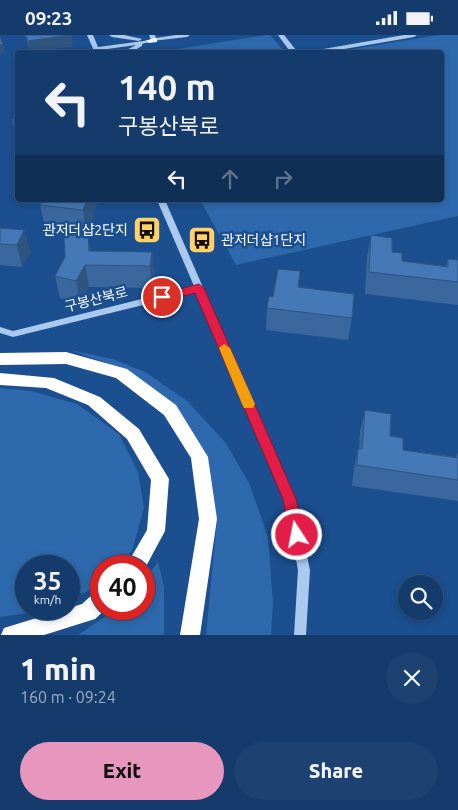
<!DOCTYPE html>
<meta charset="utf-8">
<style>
:root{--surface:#143b6b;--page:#1d4271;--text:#f1f3f6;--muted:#9dadc1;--line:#33557e;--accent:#e797bd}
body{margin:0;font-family:Ubuntu,"Noto Sans KR",sans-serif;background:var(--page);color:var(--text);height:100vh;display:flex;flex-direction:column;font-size:19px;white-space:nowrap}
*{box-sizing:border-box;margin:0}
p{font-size:16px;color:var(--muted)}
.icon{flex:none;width:28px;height:28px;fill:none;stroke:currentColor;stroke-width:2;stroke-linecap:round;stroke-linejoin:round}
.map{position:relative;height:600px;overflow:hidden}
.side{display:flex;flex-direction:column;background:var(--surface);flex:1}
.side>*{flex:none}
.banner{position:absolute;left:15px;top:15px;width:429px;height:152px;border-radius:5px;box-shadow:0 2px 8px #0003,0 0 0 1px var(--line);background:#143b6b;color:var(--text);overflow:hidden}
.controls{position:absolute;left:398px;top:540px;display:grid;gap:10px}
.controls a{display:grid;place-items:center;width:45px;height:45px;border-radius:50%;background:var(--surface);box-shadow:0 2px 8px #0003,0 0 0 1px var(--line);font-size:25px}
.speed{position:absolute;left:15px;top:520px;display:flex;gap:10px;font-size:25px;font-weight:700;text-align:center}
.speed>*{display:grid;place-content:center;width:65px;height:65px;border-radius:50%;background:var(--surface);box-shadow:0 2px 8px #0003,0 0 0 1px var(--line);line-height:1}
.speed small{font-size:12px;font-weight:400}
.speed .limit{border:8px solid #d22;background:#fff;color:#111}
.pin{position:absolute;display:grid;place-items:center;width:42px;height:42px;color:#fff;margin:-21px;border:2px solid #fff;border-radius:50%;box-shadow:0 1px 5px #0007}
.me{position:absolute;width:55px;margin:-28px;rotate:349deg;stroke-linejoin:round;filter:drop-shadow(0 0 4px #0008)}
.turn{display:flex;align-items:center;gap:18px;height:105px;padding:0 20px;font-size:22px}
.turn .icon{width:65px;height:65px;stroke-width:2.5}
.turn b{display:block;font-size:35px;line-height:42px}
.lanes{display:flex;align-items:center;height:48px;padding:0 20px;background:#0003;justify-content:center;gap:25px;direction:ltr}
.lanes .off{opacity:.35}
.round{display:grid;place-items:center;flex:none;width:52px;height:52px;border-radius:26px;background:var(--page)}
.summary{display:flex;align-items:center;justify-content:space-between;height:85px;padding:0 20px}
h1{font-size:30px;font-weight:800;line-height:38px}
.action{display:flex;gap:10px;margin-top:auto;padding:10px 20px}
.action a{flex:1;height:58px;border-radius:30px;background:var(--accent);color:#111;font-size:20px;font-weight:800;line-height:58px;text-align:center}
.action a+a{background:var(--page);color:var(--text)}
.status{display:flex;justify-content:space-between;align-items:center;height:35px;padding:0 25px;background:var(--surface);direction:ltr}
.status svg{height:14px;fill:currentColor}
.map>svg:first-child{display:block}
.green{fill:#2e69ad}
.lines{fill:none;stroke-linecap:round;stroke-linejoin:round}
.minor{fill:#a9c9ee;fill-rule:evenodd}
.major{fill:#f0f6ff;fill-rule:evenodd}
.highway{fill:#fff;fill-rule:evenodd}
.wall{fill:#3a679d}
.shaded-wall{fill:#305480}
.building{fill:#4478b7;stroke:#305480}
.route{fill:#e11d48;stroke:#92132f}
.slow{fill:#f59e0b}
.labels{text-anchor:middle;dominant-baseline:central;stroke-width:5;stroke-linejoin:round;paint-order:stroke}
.poi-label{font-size:14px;fill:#fff;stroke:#1b4f8f;text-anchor:end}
.street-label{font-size:14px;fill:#fff;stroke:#1b4f8f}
</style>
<div class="status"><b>09:23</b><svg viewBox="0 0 49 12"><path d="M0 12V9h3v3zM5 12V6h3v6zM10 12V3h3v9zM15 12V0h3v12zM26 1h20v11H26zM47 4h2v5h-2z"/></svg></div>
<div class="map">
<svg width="458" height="600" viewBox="0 0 458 600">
<rect width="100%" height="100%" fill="#1b4f8f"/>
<path class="green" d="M266 0H270L285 17H159Z
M438 0H458V181L236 230 200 165H441V18L336 17Z
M70 315 113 324 145 337 187 366 225 407 249 448 268 502 273 568 271 600H206L217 485 209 426 175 373 126 335Z
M0 353 31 356 77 369 119 399 138 437 144 473 132 516 116 531H101V545L91 555 69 564V531H26V574H44L35 577 0 582Z
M158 527 164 552V600H78L116 574H144V545Z"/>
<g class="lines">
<path class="minor" d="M87 0H93L98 12 151 5 149 0H155L156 3 176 0H190L187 2 152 6 142 9V11L130 18H121L136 10 100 15 101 18H95Z
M109 0H124L142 4 139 6 112 2Z
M278 0H284L296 15 306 17 404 0H417L414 2 321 18H291Z
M157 165H165L295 464 310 535 306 600H294L298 535 285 464 196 257 13 302 0 298V292L13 296 194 251Z"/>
<path class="major" d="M154 3H157V7L149 8 145 6Z"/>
<path class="highway" d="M66 317 127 334 176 370 208 422 217 484 200 600H180L199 484 191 423 164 380 116 343 66 329 0 330V318Z
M0 338 54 343 100 362 139 394 169 444 165 496 144 535V531H126L147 495 151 445 127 404 88 370 46 353 0 350Z
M101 556V574H106L95 584 44 600H1L4 593 82 569 94 558Z"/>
</g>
<path class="wall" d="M25 0H71L73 11 30 17Z
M18 79V106H17L12 85Z
M43 165H99L93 178 94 181 86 197 45 192 40 170Z
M0 193 24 195 30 217 22 232 0 230Z
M371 200 402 226 446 231 448 224 458 225V270L365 259 367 222Z
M91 216 152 217 154 239 152 253 89 252 80 268 60 263 55 241Z
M300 236 299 252 352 283 348 305 266 295 267 273 273 262Z
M365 375 390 401 403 415 456 422 458 417V466L352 451 354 434 358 414H359L360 397Z"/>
<path class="shaded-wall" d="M71 0 73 11 30 17 28 6Z
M3 9 5 18 0 19V10Z
M87 165H99L93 178 94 181 86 197 83 175Z
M24 195 30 217 22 232 17 210Z
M88 199 92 221 89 216Z
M152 217 154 239 152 253 150 231Z
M85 230 89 252 80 268 76 246Z"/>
<path class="building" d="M26 0H70L28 6Z
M0 1 3 9 0 10Z
M18 79V86L12 85Z
M43 165H87L83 175 40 170Z
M0 193 24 195 17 210 0 209Z
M88 199 89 216 152 217 150 231 85 230 76 246 55 241 65 222 64 201Z
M371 200 392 203V217L402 218V226L448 232V224L458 225V247L369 237Z
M278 234 300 236 298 252 354 259 352 283 267 273 269 261 273 262Z
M365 375 391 379 390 401 403 403V415L458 423V445L357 430 358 414H362Z"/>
<path class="route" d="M199 249 204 253 296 464 304 500 302 504 297 506 292 504 290 500 283 464 195 258 162 266 156 262 158 260Z"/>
<path class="slow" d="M224 309 230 313 255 369 253 373H244L242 369 219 313Z"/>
<defs>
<g id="bus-square" transform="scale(1.4375)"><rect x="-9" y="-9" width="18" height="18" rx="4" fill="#ffd166" stroke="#1b4f8f"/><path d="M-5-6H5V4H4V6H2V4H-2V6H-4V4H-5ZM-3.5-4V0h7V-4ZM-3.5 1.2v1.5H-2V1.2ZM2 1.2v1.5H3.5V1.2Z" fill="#111"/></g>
</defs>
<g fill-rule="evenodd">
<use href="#bus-square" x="147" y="195"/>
<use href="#bus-square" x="202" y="205"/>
</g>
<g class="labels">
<g class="poi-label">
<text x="128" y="195">관저더샵2단지</text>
<text x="221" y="205" text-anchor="start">관저더샵1단지</text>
</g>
<g class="street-label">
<text transform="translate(96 264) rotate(-14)">구봉산북로</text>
</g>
</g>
</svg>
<div class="controls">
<a><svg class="icon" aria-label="search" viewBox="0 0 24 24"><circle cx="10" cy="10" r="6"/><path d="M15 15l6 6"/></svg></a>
</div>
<div class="speed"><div>35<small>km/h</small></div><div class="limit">40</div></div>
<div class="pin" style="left:162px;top:262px;background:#d93025"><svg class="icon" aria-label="arrive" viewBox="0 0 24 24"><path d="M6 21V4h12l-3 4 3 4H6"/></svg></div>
<svg class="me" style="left:297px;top:500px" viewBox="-20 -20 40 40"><circle r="17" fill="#e11d48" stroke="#fff" stroke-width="3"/><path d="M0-11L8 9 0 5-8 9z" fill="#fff"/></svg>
<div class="banner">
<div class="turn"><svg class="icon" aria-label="left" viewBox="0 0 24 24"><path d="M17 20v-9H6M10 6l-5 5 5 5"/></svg><div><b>140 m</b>구봉산북로</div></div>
<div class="lanes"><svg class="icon" aria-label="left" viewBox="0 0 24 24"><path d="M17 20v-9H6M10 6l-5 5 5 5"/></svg><svg class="icon off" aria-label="ahead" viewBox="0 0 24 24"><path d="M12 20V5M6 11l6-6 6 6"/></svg><svg class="icon off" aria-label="right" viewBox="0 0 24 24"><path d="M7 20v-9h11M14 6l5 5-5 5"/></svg></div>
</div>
</div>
<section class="side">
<div class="summary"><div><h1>1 min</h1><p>160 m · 09:24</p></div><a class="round"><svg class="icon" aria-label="close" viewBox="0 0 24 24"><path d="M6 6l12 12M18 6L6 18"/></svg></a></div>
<div class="action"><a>Exit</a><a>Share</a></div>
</section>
